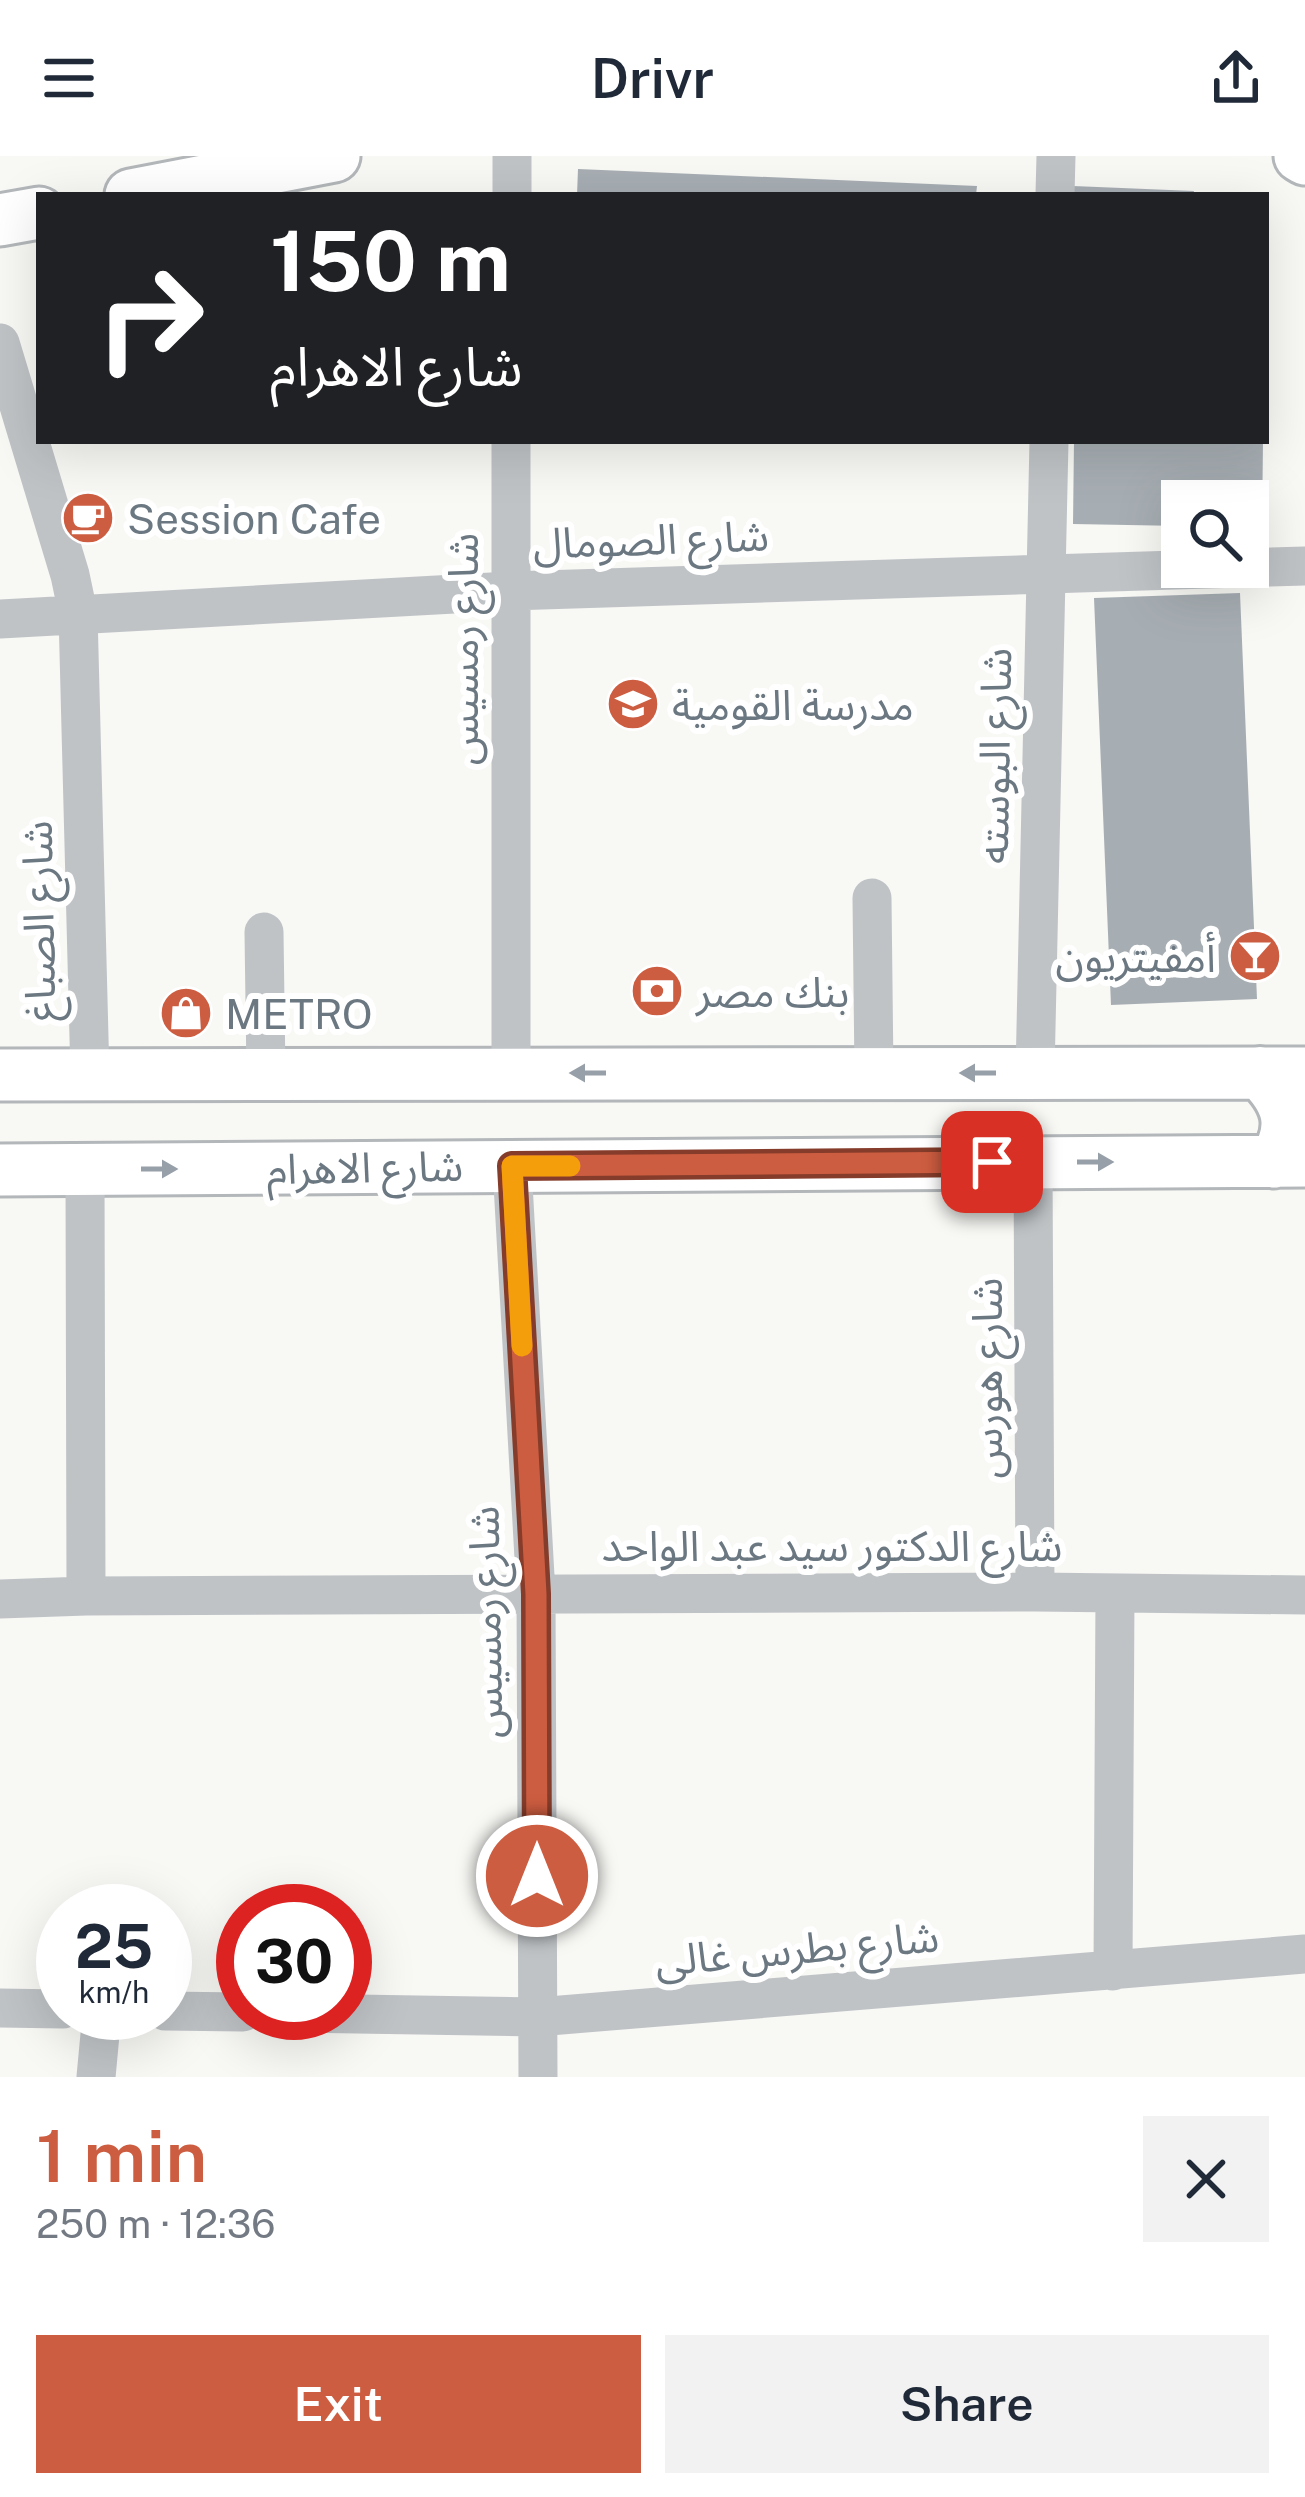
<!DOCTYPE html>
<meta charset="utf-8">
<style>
:root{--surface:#fff;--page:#f2f2f3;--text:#1f2937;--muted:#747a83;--accent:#cd5d40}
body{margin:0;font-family:"Public Sans","Noto Sans Arabic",sans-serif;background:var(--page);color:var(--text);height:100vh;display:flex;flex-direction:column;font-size:45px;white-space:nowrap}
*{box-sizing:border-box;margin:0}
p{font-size:39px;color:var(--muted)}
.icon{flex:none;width:66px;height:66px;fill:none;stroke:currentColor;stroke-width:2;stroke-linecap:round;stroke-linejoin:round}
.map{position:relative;height:1921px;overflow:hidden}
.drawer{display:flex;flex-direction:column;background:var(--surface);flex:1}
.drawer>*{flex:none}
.banner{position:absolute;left:36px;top:36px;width:1233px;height:252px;border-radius:0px;box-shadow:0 12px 48px #0002;background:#202124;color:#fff;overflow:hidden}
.buttons{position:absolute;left:1161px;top:324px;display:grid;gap:24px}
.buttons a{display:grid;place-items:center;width:108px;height:108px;border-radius:0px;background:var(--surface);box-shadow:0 12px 48px #0002;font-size:60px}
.speed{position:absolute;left:36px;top:1728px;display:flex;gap:24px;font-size:60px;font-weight:700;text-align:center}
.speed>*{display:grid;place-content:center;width:156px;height:156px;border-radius:50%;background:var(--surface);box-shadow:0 12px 48px #0002;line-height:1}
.speed small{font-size:30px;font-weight:400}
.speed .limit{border:18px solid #d22;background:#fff;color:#111}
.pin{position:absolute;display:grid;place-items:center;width:102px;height:102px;color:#fff;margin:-51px;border-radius:24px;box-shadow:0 6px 18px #0006}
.me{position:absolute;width:132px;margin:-66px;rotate:0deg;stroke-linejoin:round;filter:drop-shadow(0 0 9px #0008)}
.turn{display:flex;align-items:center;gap:42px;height:252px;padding:0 36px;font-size:54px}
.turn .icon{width:156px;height:156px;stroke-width:2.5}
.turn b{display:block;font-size:84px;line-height:102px}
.round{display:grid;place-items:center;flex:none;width:126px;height:126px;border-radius:0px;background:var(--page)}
.summary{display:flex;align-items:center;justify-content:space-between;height:204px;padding:0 36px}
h1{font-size:72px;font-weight:600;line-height:90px;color:var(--accent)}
.cta{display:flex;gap:24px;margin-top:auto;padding:24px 36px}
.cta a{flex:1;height:138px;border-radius:0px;background:var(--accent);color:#fff;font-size:48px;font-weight:600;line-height:138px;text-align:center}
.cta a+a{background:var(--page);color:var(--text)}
header{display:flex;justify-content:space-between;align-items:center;height:156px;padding:0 36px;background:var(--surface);font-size:54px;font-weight:600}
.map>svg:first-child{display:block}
.building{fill:#a7aeb3}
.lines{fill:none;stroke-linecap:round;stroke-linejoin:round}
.major-casing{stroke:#b3b7ba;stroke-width:57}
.minor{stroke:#bfc3c6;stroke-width:39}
.major{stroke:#fff;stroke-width:51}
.oneway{fill:#97a0a8}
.route-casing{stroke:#853c2a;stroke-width:30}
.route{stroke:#cd5d40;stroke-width:21}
.slow{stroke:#f59e0b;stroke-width:21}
.labels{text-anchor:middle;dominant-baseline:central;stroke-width:12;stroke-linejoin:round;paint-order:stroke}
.poi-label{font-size:42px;fill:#6b7882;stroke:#fff;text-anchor:start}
.street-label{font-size:42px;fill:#6b7882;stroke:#fff}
</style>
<header><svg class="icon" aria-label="menu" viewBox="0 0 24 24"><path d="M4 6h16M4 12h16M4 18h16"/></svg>Drivr<svg class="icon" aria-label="share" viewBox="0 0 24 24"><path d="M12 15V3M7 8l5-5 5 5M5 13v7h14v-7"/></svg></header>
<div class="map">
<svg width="1305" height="1921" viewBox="0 0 1305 1921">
<rect width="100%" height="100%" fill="#f8f8f5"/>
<path class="building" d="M578 13 977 30 976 39H577Z
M1073 30 1194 35 1193 39H1073Z
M1074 285H1263L1262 372 1248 371V345H1182V370L1073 368Z
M1240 437 1257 843 1111 849 1094 442Z"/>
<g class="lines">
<g class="major-casing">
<path id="major" d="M1300 0 1305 3
M131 39 334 0
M0 64 39 57
M1260 917C1288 945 1297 970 1274 1006
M0 919 1305 917
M0 1014 1305 1005"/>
</g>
<path class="minor" d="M512 39V0
M1055 39 1056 0
M0 187 70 419 78 457 90 920
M511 285V917
M0 463 510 435 1305 410
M872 742 874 917
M264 776 266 918
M1035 917 1049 285
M1033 1006 1035 1436
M512 1010 536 1438 538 1921
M85 1014 86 1440
M0 1443 86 1440 1035 1436 1305 1439
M1113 1815 1115 1437
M0 1852 63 1853
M165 1855 243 1856
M295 1857 537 1861 1305 1798
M96 1921 102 1857"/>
<use href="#major" class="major"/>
</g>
<defs><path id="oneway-solid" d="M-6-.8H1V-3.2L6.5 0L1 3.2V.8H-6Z" transform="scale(3)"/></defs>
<g class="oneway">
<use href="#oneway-solid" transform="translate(588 917) rotate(180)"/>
<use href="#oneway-solid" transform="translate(978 917) rotate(-180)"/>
<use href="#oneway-solid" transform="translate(1095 1006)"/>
<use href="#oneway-solid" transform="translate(159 1013)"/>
</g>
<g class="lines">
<g class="route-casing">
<path id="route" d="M537 1720 536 1438 512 1010 992 1006"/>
</g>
<use href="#route" class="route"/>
<path class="slow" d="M522 1190 512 1010H570"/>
</g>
<defs>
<g id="cafe-disc" transform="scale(2.7)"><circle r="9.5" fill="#cd5d40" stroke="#fff"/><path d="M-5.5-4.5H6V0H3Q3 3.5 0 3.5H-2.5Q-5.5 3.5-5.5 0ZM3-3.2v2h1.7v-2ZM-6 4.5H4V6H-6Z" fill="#fff"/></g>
<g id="school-disc" transform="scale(2.7)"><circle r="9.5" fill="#cd5d40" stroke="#fff"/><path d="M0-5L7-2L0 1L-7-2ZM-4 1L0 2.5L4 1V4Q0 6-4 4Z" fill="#fff"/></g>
<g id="bar-disc" transform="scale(2.7)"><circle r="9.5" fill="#cd5d40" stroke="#fff"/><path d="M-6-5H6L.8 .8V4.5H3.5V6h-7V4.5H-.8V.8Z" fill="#fff"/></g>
<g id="bank-disc" transform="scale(2.7)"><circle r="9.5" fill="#cd5d40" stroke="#fff"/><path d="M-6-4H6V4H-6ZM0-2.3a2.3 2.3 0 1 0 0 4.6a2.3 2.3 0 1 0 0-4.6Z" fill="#fff"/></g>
<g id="shop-disc" transform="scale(2.7)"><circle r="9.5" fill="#cd5d40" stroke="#fff"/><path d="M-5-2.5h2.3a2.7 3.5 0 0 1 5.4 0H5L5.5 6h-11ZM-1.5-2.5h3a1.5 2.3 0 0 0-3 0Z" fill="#fff"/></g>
</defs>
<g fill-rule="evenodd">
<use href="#cafe-disc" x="88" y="362"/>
<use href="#school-disc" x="633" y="548"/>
<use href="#bar-disc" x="1255" y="800"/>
<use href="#bank-disc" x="657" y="835"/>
<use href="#shop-disc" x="186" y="857"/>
</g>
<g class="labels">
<g class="poi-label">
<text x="127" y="362">Session Cafe</text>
<text x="672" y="548">مدرسة القومية</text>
<text x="1216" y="800" text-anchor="end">أمفيتريون</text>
<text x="696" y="835">بنك مصر</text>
<text x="225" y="857">METRO</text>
</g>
<g class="street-label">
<text transform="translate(651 383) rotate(-2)">شارع الصومال</text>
<text transform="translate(462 493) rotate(-90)">شارع رمسيس</text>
<text transform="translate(994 600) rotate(-89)">شارع البوسته</text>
<text transform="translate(38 765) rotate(-91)">شارع الصباغ</text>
<text transform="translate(365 1011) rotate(-1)">شارع الاهرام</text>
<text transform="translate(986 1222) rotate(-90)">شارع هورس</text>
<text x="832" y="1389">شارع الدكتور سيد عبد الواحد</text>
<text transform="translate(485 1466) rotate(-91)">شارع رمسيس</text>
<text transform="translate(797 1792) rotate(-5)">شارع بطرس غالى</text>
</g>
</g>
</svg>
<div class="buttons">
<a><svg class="icon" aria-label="search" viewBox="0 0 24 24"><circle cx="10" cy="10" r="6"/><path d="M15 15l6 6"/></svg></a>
</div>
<div class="speed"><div>25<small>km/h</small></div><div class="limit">30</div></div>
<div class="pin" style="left:992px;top:1006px;background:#d93025"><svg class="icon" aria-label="arrive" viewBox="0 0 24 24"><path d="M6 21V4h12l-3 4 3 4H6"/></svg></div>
<svg class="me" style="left:537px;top:1720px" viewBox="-20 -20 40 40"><circle r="17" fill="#cd5d40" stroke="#fff" stroke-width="3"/><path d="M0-11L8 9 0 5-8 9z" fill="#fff"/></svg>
<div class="banner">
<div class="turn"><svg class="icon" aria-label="right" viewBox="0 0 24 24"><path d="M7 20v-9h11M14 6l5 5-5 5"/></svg><div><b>150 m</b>شارع الاهرام</div></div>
</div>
</div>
<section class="drawer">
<div class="summary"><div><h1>1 min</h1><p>250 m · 12:36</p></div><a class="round"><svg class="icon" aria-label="close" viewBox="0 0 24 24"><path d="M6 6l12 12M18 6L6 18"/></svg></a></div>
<div class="cta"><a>Exit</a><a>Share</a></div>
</section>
